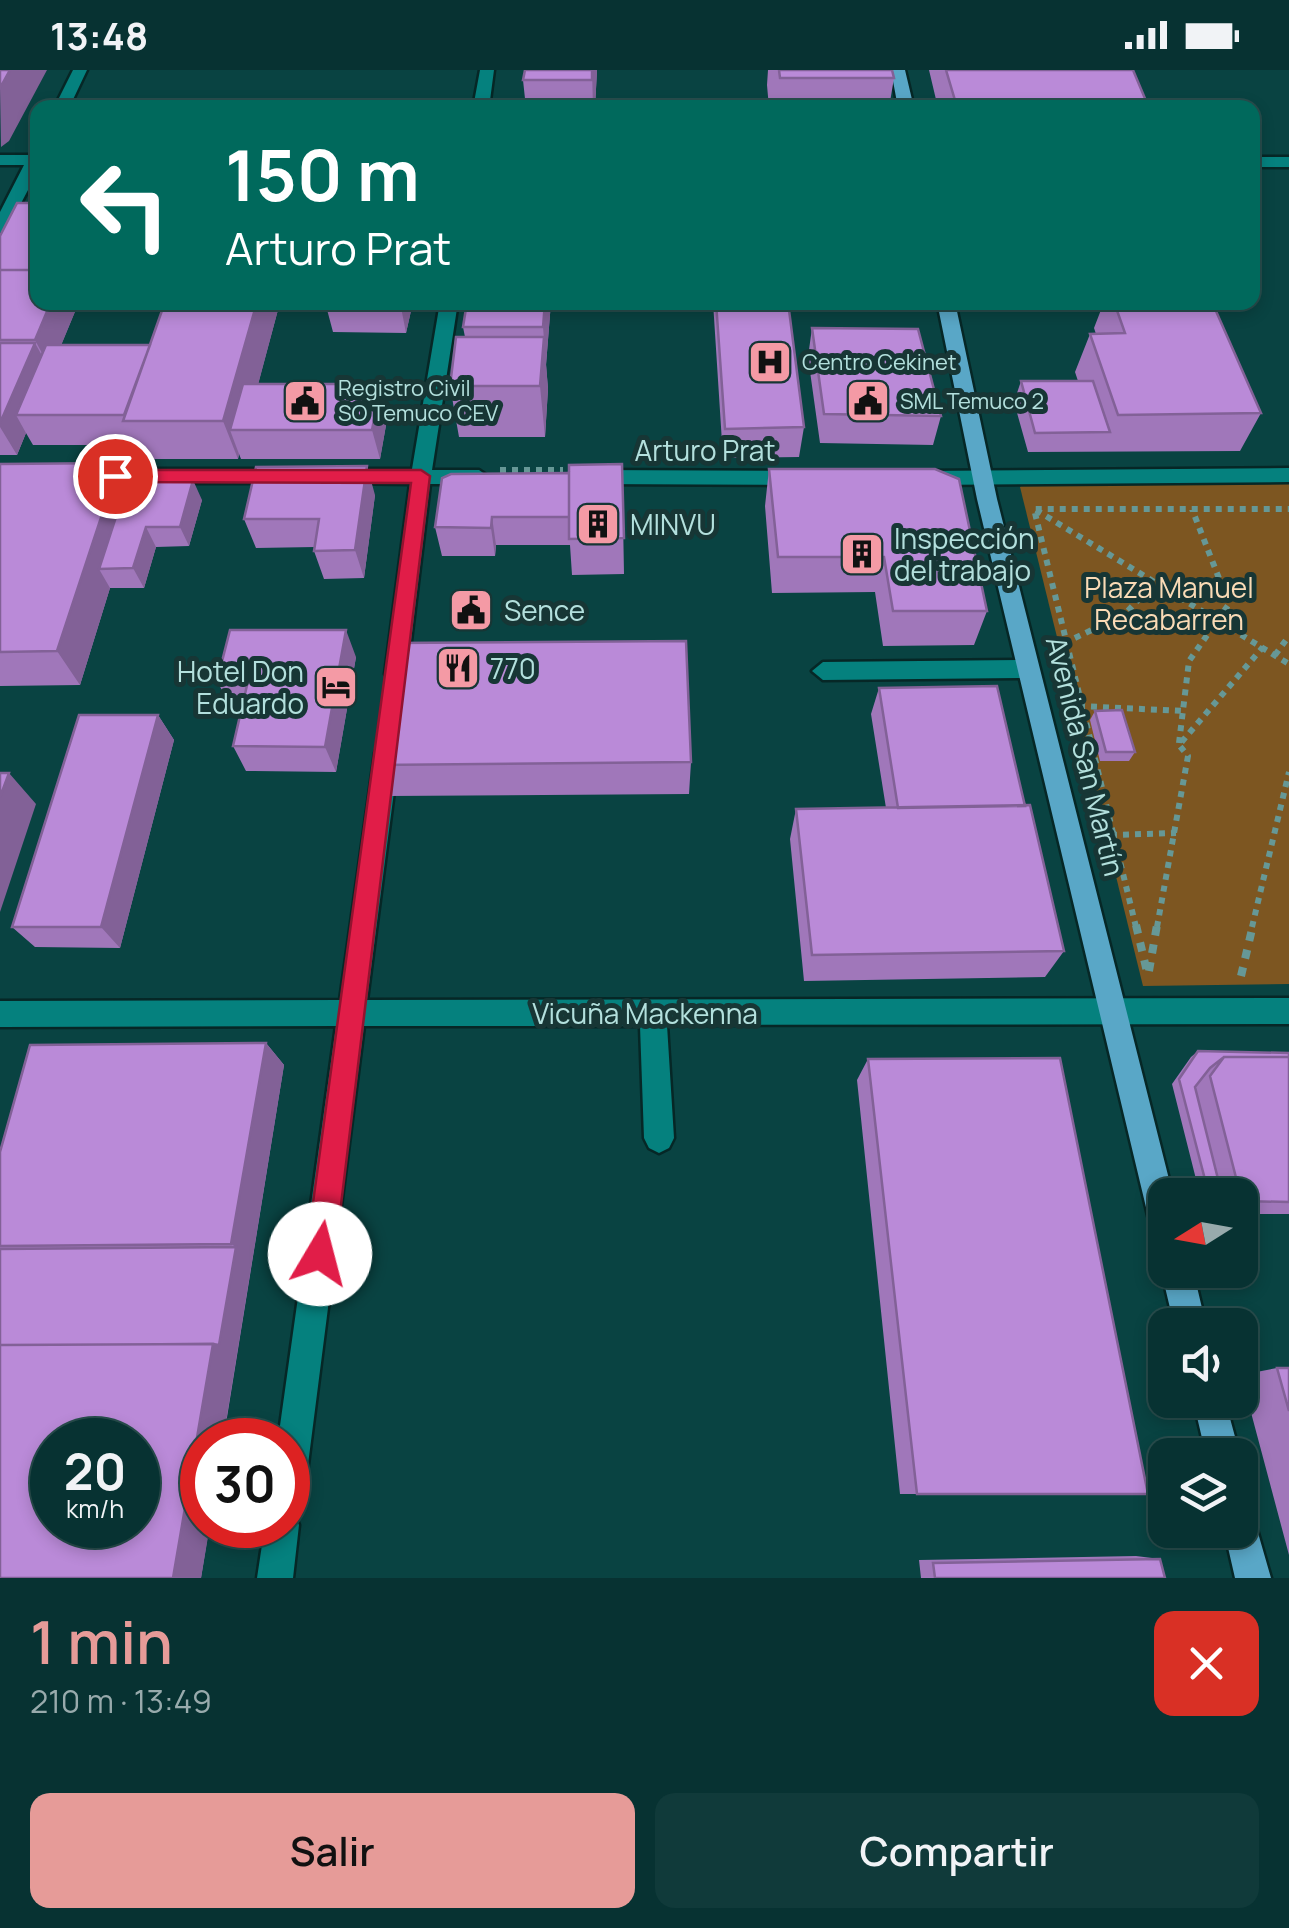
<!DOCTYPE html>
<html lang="es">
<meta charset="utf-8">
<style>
:root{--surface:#073232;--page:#103a3a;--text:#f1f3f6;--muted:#98aaac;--line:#284d4d;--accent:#e69b98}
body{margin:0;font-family:Manrope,sans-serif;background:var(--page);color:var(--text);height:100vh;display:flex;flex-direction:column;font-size:38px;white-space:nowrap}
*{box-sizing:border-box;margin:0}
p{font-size:32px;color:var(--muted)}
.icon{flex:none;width:55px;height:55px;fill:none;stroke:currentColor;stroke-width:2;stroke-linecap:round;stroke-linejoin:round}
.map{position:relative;height:1508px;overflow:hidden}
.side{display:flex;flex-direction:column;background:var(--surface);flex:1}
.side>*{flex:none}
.hud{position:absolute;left:30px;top:30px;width:1230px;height:210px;border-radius:20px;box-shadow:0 5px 15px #0003,0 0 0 2px var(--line);background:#00695c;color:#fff;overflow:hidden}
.needle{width:65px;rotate:259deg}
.buttons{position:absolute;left:1148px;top:1108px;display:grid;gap:20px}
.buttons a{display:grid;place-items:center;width:110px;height:110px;border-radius:20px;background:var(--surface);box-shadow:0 5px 15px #0003,0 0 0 2px var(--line);font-size:50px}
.speed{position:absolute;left:30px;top:1348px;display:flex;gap:20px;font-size:50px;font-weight:700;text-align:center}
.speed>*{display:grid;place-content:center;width:130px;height:130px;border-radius:50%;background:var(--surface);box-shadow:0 5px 15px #0003,0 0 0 2px var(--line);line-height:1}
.speed small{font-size:25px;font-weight:400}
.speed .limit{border:15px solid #d22;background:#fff;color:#111}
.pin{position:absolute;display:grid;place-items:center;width:85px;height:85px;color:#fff;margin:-42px;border:5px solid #fff;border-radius:50%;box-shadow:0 2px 10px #0007}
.me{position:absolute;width:110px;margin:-55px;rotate:8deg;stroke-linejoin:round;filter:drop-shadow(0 0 8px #0008)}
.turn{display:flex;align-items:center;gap:35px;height:210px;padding:0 30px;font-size:45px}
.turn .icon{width:130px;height:130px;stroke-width:2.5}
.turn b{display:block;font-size:70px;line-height:85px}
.round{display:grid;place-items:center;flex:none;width:105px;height:105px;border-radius:20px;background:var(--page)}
.overview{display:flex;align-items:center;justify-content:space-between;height:170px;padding:0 30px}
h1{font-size:60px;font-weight:600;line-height:75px;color:var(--accent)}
.button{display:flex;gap:20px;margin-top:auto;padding:20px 30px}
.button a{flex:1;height:115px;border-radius:20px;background:var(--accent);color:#111;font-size:40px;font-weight:600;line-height:115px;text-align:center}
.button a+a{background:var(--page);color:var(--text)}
.status{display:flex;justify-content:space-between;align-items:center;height:70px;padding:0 50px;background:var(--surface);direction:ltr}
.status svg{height:28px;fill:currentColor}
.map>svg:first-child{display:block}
.green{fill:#7d5621}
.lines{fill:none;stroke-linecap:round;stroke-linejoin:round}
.minor-casing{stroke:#062726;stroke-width:5}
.major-casing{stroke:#062726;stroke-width:5}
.path-far1{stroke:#669896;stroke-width:6;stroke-dasharray:6 6;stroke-linecap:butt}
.path{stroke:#669896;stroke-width:8;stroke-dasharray:9 9;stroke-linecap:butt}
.minor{fill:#05817e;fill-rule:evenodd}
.major{fill:#59a7c7;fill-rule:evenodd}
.wall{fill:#a077ba}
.shaded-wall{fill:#826197}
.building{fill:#ba8ad8;stroke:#826197;stroke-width:2.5;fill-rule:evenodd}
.route{fill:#e11d48;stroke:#92132f;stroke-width:2.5}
.labels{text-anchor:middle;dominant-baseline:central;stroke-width:10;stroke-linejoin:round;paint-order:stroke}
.far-poi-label{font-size:22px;fill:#b3e0dd;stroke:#173635;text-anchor:start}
.street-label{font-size:28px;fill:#b3e0dd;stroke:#173635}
.poi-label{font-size:28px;fill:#b3e0dd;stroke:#173635;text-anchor:start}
.park-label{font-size:28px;fill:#fadbb6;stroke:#173635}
</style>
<div class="status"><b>13:48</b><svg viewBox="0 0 49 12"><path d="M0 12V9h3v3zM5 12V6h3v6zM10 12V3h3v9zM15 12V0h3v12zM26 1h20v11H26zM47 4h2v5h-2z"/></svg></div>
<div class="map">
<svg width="1289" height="1508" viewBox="0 0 1289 1508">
<rect width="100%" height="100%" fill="#094342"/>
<path class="green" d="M1025 412H1289V914L1143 916 1020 417Z"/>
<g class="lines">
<g class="minor-casing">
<path id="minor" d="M73 0H87L69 38H54Z
M480 0H494L489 38H473Z
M38 79V101L8 158 0 163V142L24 95H0V85H29Z
M1252 87H1289V97H1252Z
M440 232H458L432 400H479L489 407 479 414H430L407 604 396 613 385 604 410 414 339 413 329 406 339 399H412Z
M1289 398V412L924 415 914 408 924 401Z
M94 399H284L294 406 284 413H94L84 406Z
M589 400 799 401 809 408 799 415 589 414 579 407Z
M1028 590 1039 599 1028 608 823 610 812 601 823 592Z
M387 673 396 676 399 683 367 930 1289 928V954L667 955 674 1068 669 1078 659 1083 649 1078 644 1068 640 956H364L305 1418 300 1430 288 1435V1370H278L336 956 0 957V931L340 930 375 683 378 676Z
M288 1440 294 1443 299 1455 293 1508H257L265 1455H288Z"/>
</g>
<g class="major-casing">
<path id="major" d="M891 0H905L914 38H898Z
M937 232H955L997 429 1173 1125H1165V1169L1154 1165 1150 1154 977 429Z
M1165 1192V1200H1193L1206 1255H1174L1161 1200Z
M1193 1330H1225L1240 1385H1206Z
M1240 1437 1252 1442 1271 1508H1235L1224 1460H1240Z"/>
</g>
<path class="path-far1" d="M500 400H563
M1036 440 1289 594
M1064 573 1124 545 1153 514
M1275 585 1289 566
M1079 636 1184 641
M1179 673 1189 591 1229 534 1192 439
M1111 765 1176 763
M1136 857 1034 439H1289
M1157 857 1188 686 1179 675 1263 577
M1252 857 1289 702"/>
<path class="path" d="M1136 855 1148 906
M1149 901 1157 855
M1241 906 1253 855"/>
<use href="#minor" class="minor"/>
<use href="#major" class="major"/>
</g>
<path class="wall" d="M525 0H597L595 38H526L523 10Z
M768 0H892L894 8 889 38H769L767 15Z
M929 0H1133L1149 38H938Z
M0 166 38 232H79L61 275H150L279 236 258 314H381L388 344 380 389H241L239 384 238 389H142L135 375H33L26 363 17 385H0Z
M325 232H413L406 263 333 262Z
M551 232 546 295 548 319 545 367H459L450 316 465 267 463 257Z
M713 232H788L804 357 799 387 723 388Z
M1104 232H1212L1261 343 1240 381 1028 382 1014 332 1021 311H1078L1075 302 1090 264H1096L1094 258Z
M812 258 941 346 933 375 820 373 808 287Z
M0 394 128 410 202 430 189 476 156 477 144 518H110L80 615 0 616Z
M622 394 624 504 572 505 570 475H496L495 486H442L435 457 569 403Z
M769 399 987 541 974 575 883 576 875 522 772 523 765 436Z
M375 425 364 508 324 509 314 481 315 477 256 478 244 449Z
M356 587 336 702 246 701 233 676 242 637H231L217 611Z
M879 618 1025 735 1064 881 1045 907 804 911 790 769 796 739 886 738 871 644Z
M1095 641 1135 682 1129 691H1100L1090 650Z
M158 645 174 670 120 878 35 877 12 857Z
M691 692 689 724 388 726 376 695Z
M266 973 284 995 201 1508H0V1176Z
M1198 981 1289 983V1144H1240V1125H1200L1172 1014 1191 987Z
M868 989 1148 1424H900L857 1010Z
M1277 1298H1289V1485L1241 1305Z
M1136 1486 1160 1489 1165 1508H921L919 1490Z"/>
<path class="shaded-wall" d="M10 0H47L9 71 1 77 0 18Z
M592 0H597L595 38H593Z
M38 185V227L27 207Z
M51 232H79L51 300 35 270Z
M257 232H278L279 236 246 360H230L239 384 238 389 223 351Z
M400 232H413L406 263Z
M545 232H551L546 295 543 257Z
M544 267 548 319 545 367 540 316Z
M35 273 51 302 16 345 26 363 17 385 0 357V353Z
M381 314 388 344 380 389 372 360Z
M119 393 138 430 99 499 110 518 80 615 57 581Z
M367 396 375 425 364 508 355 480Z
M193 410 202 430 189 476 180 457Z
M492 447 496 475 495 486 491 458Z
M146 457 156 477 144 518 133 498Z
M346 560 356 587 336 702 325 677Z
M158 645 174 670 120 878 101 857Z
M9 703 36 734 0 842V727Z
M266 973 284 995 223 1370H202V1455H210L201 1508H173L213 1274 236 1177 231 1174Z"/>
<path class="building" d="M0 0H10L0 18Z
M525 0H592V10H523Z
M779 0H892L894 8H780Z
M946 0H1133L1149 38 957 37Z
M17 133H38V185L30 200H0V166Z
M0 200H38V232H51L35 270H0Z
M165 232H257L223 351H123Z
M467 232H545L543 257H463Z
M716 232H788L804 357 725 359Z
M1114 232H1212L1261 343 1118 345 1090 264 1125 263Z
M812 258 918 259 941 346 824 344Z
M456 267H544L540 316H450Z
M0 273H35L0 353Z
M46 275H150L124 345H16Z
M1021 311H1093L1110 362 1035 363Z
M243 314H381L372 360H230Z
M119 393 57 581 0 582V394Z
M622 394 624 468 569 469V395Z
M367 396 355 480 314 481 319 449H244L256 397Z
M769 399H935L959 409 987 541H893L884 487H778Z
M569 403V447H492L491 458 435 457 442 408 451 404Z
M128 410H193L180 457H146L133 498 99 499Z
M230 560H346L325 677 233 676 248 611H217Z
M686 571 691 692 376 695 393 573Z
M997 616 1025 736 898 738 879 618Z
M1122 640 1135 682H1106L1095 641Z
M79 645H158L101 857H12Z
M0 703H9L0 727Z
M1030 735 1064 881 812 885 796 739Z
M266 973 231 1174 0 1176V1082L30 975Z
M1198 981 1289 983V987H1224L1210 998 1195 1017 1222 1125H1209L1179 1009Z
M1224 987H1289V1132L1242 1131 1210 1006Z
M1060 988 1148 1424H917L868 989Z
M236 1177 219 1275 213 1274 0 1275V1179Z
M213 1274 173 1508H0V1275ZM52 1370H138V1455H52Z
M1277 1298H1289V1341Z
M1160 1489 1165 1508H935L933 1493Z"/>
<path class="route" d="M115 400H421L430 406 335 1184 330 1193 320 1198 311 1193 306 1184 411 413 115 412 106 406Z"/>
<defs>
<g id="hospital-square" transform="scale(2.25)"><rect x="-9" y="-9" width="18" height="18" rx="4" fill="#f49aa5" stroke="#173635"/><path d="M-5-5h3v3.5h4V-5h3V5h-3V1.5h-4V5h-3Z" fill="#111"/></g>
<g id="civic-square" transform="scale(2.25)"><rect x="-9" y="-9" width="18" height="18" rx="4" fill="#f49aa5" stroke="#173635"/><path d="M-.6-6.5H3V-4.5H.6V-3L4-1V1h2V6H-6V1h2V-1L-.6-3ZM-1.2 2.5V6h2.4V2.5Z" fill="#111"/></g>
<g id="building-square" transform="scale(2.25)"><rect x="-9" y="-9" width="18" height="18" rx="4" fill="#f49aa5" stroke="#173635"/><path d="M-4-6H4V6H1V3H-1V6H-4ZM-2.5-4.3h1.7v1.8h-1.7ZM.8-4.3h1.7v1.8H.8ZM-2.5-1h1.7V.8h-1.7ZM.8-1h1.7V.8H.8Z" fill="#111"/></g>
<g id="restaurant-square" transform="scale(2.25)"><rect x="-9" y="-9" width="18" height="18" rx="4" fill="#f49aa5" stroke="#173635"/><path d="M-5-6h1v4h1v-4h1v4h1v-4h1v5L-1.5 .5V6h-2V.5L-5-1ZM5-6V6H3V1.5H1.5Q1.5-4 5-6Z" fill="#111"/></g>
<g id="hotel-square" transform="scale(2.25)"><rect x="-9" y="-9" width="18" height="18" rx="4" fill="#f49aa5" stroke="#173635"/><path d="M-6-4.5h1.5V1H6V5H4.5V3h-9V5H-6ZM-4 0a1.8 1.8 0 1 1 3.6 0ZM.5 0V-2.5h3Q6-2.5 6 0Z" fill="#111"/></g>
</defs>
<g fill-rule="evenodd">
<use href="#hospital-square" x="770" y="292"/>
<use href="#civic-square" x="305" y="331"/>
<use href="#civic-square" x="868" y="331"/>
<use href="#building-square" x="598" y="454"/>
<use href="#building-square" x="862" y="484"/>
<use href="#civic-square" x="471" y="540"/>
<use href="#restaurant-square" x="458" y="598"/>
<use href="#hotel-square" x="336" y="617"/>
</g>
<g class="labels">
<g class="far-poi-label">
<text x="802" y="292">Centro Cekinet</text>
<text x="338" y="318">Registro Civil<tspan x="338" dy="25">SO Temuco CEV</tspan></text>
<text x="900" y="331">SML Temuco 2</text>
</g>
<g class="street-label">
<text x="705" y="380">Arturo Prat</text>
<text transform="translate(1086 686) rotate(76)">Avenida San Martín</text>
<text x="645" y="943">Vicuña Mackenna</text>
</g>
<g class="poi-label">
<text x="630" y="454">MINVU</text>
<text x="894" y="468">Inspección<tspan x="894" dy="32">del trabajo</tspan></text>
<text x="504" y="540">Sence</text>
<text x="490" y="598">770</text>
<text x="304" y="601" text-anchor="end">Hotel Don<tspan x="304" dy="32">Eduardo</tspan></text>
</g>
<g class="park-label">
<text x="1169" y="517">Plaza Manuel<tspan x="1169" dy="32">Recabarren</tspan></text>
</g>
</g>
</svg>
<div class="buttons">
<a><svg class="needle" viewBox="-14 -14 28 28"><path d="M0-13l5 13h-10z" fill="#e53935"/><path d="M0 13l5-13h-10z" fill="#98aaac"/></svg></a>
<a><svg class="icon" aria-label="sound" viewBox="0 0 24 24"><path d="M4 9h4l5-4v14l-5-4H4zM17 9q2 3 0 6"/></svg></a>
<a><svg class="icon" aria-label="layers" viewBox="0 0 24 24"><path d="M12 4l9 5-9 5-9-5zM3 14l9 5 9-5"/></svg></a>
</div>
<div class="speed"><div>20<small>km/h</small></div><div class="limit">30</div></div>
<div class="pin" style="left:115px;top:406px;background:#d93025"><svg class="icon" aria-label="arrive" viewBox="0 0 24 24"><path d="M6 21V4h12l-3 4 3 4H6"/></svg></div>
<svg class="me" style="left:320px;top:1184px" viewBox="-20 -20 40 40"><circle r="19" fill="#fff"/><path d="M0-13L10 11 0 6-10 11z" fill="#e11d48"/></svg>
<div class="hud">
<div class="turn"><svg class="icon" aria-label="left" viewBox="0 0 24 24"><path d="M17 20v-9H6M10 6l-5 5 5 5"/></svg><div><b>150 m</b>Arturo Prat</div></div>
</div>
</div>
<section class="side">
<div class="overview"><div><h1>1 min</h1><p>210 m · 13:49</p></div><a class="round" style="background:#d93025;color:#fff"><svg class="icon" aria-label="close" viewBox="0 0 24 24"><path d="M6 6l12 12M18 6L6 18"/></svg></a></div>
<div class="button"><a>Salir</a><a>Compartir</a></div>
</section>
